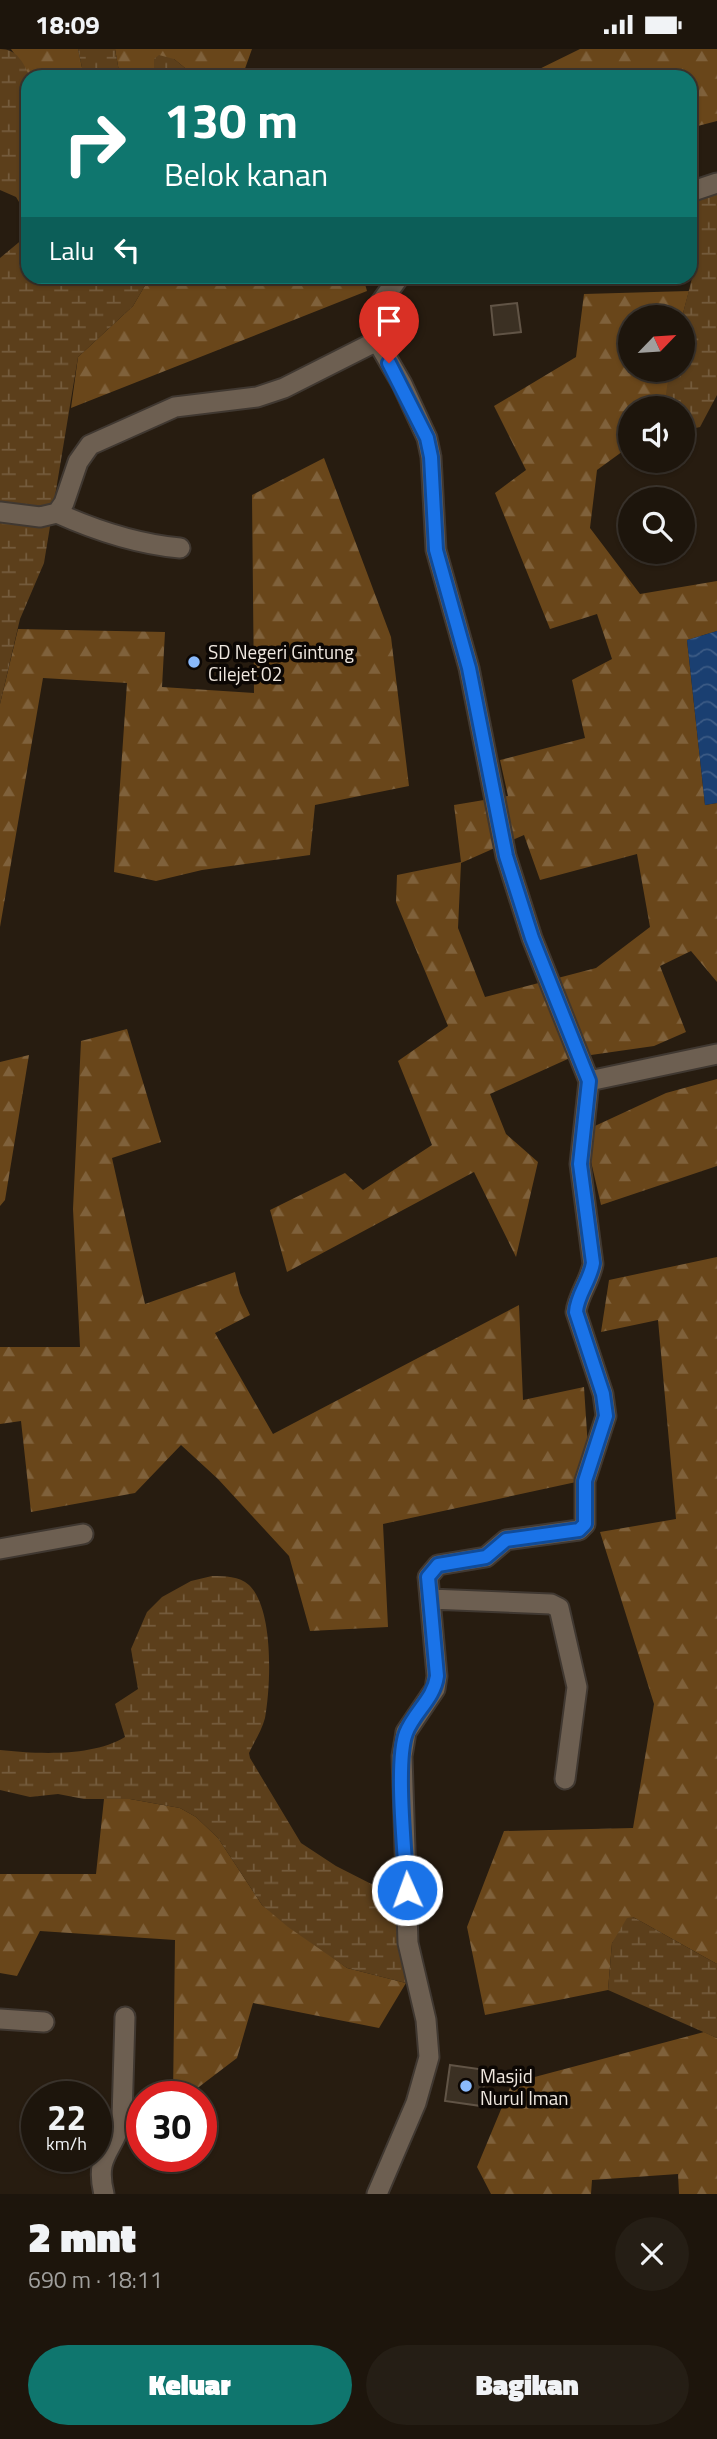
<!DOCTYPE html>
<html lang="id">
<meta charset="utf-8">
<style>
:root{--surface:#1d150c;--page:#251e15;--text:#f1f3f6;--muted:#a09f9d;--line:#3b342d;--accent:#0f766e}
body{margin:0;font-family:"Titillium Web",sans-serif;background:var(--page);color:var(--text);height:100vh;display:flex;flex-direction:column;font-size:26px;white-space:nowrap}
*{box-sizing:border-box;margin:0}
p{font-size:23px;color:var(--muted)}
.icon{flex:none;width:38px;height:38px;fill:none;stroke:currentColor;stroke-width:2;stroke-linecap:round;stroke-linejoin:round}
.map{position:relative;height:2145px;overflow:hidden}
.details{display:flex;flex-direction:column;background:var(--surface);flex:1}
.details>*{flex:none}
.guide{position:absolute;left:21px;top:21px;width:676px;height:214px;border-radius:21px;box-shadow:0 2px 5px #0004,0 0 0 2px var(--line);background:#0f766e;color:#fff;overflow:hidden}
.needle{width:46px;rotate:65deg}
.buttons{position:absolute;left:618px;top:256px;display:grid;gap:14px}
.buttons a{display:grid;place-items:center;width:77px;height:77px;border-radius:50%;background:var(--surface);box-shadow:0 2px 5px #0004,0 0 0 2px var(--line);font-size:35px}
.speed{position:absolute;left:21px;top:2032px;display:flex;gap:14px;font-size:35px;font-weight:700;text-align:center}
.speed>*{display:grid;place-content:center;width:91px;height:91px;border-radius:50%;background:var(--surface);box-shadow:0 2px 5px #0004,0 0 0 2px var(--line);line-height:1}
.speed small{font-size:18px;font-weight:400}
.speed .limit{border:10px solid #d22;background:#fff;color:#111}
.pin{position:absolute;display:grid;place-items:center;width:60px;height:60px;color:#fff;margin:-72px -30px;border-radius:50% 50% 50% 0;rotate:-45deg;box-shadow:0 0 7px #0007}
.pin .icon{rotate:45deg}
.me{position:absolute;width:77px;margin:-38px;rotate:358deg;stroke-linejoin:round;filter:drop-shadow(0 0 5px #0008)}
.turn{display:flex;align-items:center;gap:24px;height:147px;padding:0 28px;font-size:32px}
.turn .icon{width:91px;height:91px;stroke-width:2.5}
.turn b{display:block;font-size:49px;line-height:60px}
.then{display:flex;align-items:center;height:66px;padding:0 28px;background:#0003;gap:14px;font-size:26px}
.round{display:grid;place-items:center;flex:none;width:74px;height:74px;border-radius:37px;background:var(--page)}
.head{display:flex;align-items:center;justify-content:space-between;height:119px;padding:0 28px}
h1{font-size:42px;font-weight:800;line-height:52px}
.primary-button{display:flex;gap:14px;margin-top:auto;padding:14px 28px}
.primary-button a{flex:1;height:80px;border-radius:42px;background:var(--accent);color:#fff;font-size:28px;font-weight:800;line-height:80px;text-align:center}
.primary-button a+a{background:var(--page);color:var(--text)}
.status{display:flex;justify-content:space-between;align-items:center;height:49px;padding:0 35px;background:var(--surface);direction:ltr}
.status svg{height:19px;fill:currentColor}
.map>svg:first-child{display:block}
.forest{fill:url(#forest-firs);fill-rule:evenodd}
.wetland{fill:url(#wetland-marsh)}
.water{fill:url(#water-waves)}
.building{fill:#3b3023;stroke:#615446;stroke-width:2}
.lines{fill:none;stroke-linecap:round;stroke-linejoin:round}
.minor-casing{stroke:#403831;stroke-width:23}
.minor{stroke:#6d5f51;stroke-width:19}
.route-casing{stroke:#114b97;stroke-width:18}
.route{stroke:#1a73e8;stroke-width:12}
.poi-dot{fill:#8abafc;stroke:#0c0704;stroke-width:2.5}
.labels{text-anchor:middle;dominant-baseline:central;stroke-width:7;stroke-linejoin:round;paint-order:stroke}
.poi-label{font-size:19px;fill:#f0e8e0;stroke:#0c0704;text-anchor:start}
</style>
<div class="status"><b>18:09</b><svg viewBox="0 0 49 12"><path d="M0 12V9h3v3zM5 12V6h3v6zM10 12V3h3v9zM15 12V0h3v12zM26 1h20v11H26zM47 4h2v5h-2z"/></svg></div>
<div class="map">
<svg width="717" height="2145" viewBox="0 0 717 2145">
<defs>
<pattern id="forest-firs" width="22" height="20" patternUnits="userSpaceOnUse" patternTransform="scale(1.75)"><rect width="22" height="20" fill="#69461a"/><path d="M5 1l3.5 6h-7zM16 11l3.5 6h-7z" fill="#7f613b"/></pattern>
<pattern id="wetland-marsh" width="20" height="14" patternUnits="userSpaceOnUse" patternTransform="scale(1.75)"><rect width="20" height="14" fill="#5c3f1b"/><path d="M1 5h8M5 5V1M11 12h8M15 12V8" fill="none" stroke="#745b3c"/></pattern>
<pattern id="water-waves" width="16" height="10" patternUnits="userSpaceOnUse" patternTransform="scale(1.75)"><rect width="16" height="10" fill="#1a3f71"/><path d="M0 5q4-4 8 0t8 0" fill="none" stroke="#3c5b85"/></pattern>
</defs>
<rect width="100%" height="100%" fill="#271c10"/>
<path class="forest" d="M11 0H78L84 28H30Z
M115 0H252L242 28H196L174 10 153 22 154 28H120Z
M580 0H717V72L690 79V28H523Z
M150 228H363L367 242 71 359 78 308 133 257Z
M689 242 682 268H630V320H670L665 359H630V397L597 421 590 479 640 545 717 532V582L687 591 705 756 717 754V933L691 902 660 917 686 983 654 997 570 1009 490 1045 506 1085 538 1113 516 1208 474 1123 287 1223 270 1161 345 1124 363 1141 432 1096 398 1012 448 977 396 853 397 826 461 813 454 756 508 747 500 711 585 689 572 631 612 610 597 565 550 580 495 444 526 421 494 357 576 308 584 245ZM524 786 540 831 637 805 650 878 596 919 485 948 458 879 461 814Z
M324 409 391 588 409 737 315 756 310 806 202 821 156 832 114 823 127 634 43 629 0 878V655L18 580 165 583 162 638 254 644 252 446Z
M127 980 161 1093 112 1109 145 1255 235 1223 240 1244 250 1266 215 1284 273 1385 519 1256 523 1351 584 1338 590 1430 383 1475 388 1578 310 1582 289 1507 218 1430 181 1396 135 1444 31 1463 21 1372 0 1375V1298H80L73 1160 81 992Z
M29 1006 5 1151 0 1157V1013Z
M717 1030V1117L601 1156 584 1082 666 1044Z
M717 1208V1915L633 1868 612 1894 608 1941 485 1966 467 1878 504 1782 633 1779 654 1655 600 1483 676 1470 658 1271 601 1283 609 1231Z
M104 1750H130L180 1759 196 1768 218 1789 262 1856 347 1919 406 1934 379 1979 253 1954 237 2009 187 2047 173 2048 175 1891 40 1882 17 1927 0 1924V1825H96Z
M704 1983 717 1989V2145H679L678 2125 592 2131 591 2145H491L477 2118 512 2034Z"/>
<path class="wetland" d="M0 0C17 0 23 13 30 28L28 228H150L133 257 78 308 44 514 20 570 0 655V209L24 189 28 177 25 163 16 148 0 141Z
M78 0H115L120 28H84Z
M159 6 174 10 196 28H154V10Z
M717 144V346L700 378 683 382 682 359H665L664 356 670 320H682V268L697 210 696 151Z
M212 1527C225 1527 239 1527 249 1536 274 1560 271 1636 265 1669 262 1681 254 1693 249 1704L250 1709 301 1794 336 1817 393 1846 406 1934 347 1919 288 1878 262 1856 218 1789 196 1768 180 1759 130 1750H84L58 1745 30 1748 0 1741V1701C37 1705 92 1708 125 1688L115 1655 138 1640 131 1600 147 1563 162 1548 191 1532Z
M633 1868 717 1915V1989L608 1941 612 1894 627 1869Z"/>
<path class="water" d="M717 582V754L705 756 687 591Z"/>
<path class="building" d="M517 254 521 283 494 286 491 257Z
M450 2016 486 2021 481 2057 445 2052Z"/>
<g class="lines">
<g class="minor-casing">
<path id="minor" d="M690 143 717 134
M0 463 40 468 57 464 64 454 78 413 90 396 175 358 257 348 284 339 377 292
M57 464C97 482 136 495 180 499
M589 1032 717 1005
M0 1500 83 1485
M430 1550 551 1555 559 1559 577 1638 565 1730
M0 1970 44 1973
M104 2145C94 2105 114 2103 122 2069L125 1968
M377 2145 416 2054 429 2008 426 1971 408 1894 402 1707 406 1683 435 1640 437 1627 428 1528 438 1516 486 1508 506 1491 579 1481 585 1475V1432L606 1367 603 1345 576 1263C578 1246 590 1232 593 1215L580 1115 589 1032 532 889 506 807 469 619 436 501 431 408 427 389 402 335 377 292 375 269 381 253 399 228"/>
</g>
<use href="#minor" class="minor"/>
</g>
<g class="lines">
<g class="route-casing">
<path id="route" d="M389 314 427 389 431 408 436 501 469 619 506 807 532 889 589 1032 580 1115 593 1214C590 1232 577 1246 576 1263L603 1345 606 1367 585 1432V1475L579 1481 506 1491 486 1508 438 1516 428 1528 437 1627C434 1650 414 1663 406 1684 395 1713 405 1805 407 1841"/>
</g>
<use href="#route" class="route"/>
</g>
<g class="poi-dot">
<circle cx="194" cy="613" r="7"/>
<circle cx="466" cy="2037" r="7"/>
</g>
<g class="labels">
<g class="poi-label">
<text x="208" y="602">SD Negeri Gintung<tspan x="208" dy="22">Cilejet 02</tspan></text>
<text x="480" y="2026">Masjid<tspan x="480" dy="22">Nurul Iman</tspan></text>
</g>
</g>
</svg>
<div class="buttons">
<a><svg class="needle" viewBox="-14 -14 28 28"><path d="M0-13l5 13h-10z" fill="#e53935"/><path d="M0 13l5-13h-10z" fill="#a09f9d"/></svg></a>
<a><svg class="icon" aria-label="sound" viewBox="0 0 24 24"><path d="M4 9h4l5-4v14l-5-4H4zM17 9q2 3 0 6"/></svg></a>
<a><svg class="icon" aria-label="search" viewBox="0 0 24 24"><circle cx="10" cy="10" r="6"/><path d="M15 15l6 6"/></svg></a>
</div>
<div class="speed"><div>22<small>km/h</small></div><div class="limit">30</div></div>
<div class="pin" style="left:389px;top:314px;background:#d93025"><svg class="icon" aria-label="arrive" viewBox="0 0 24 24"><path d="M6 21V4h12l-3 4 3 4H6"/></svg></div>
<svg class="me" style="left:407px;top:1841px" viewBox="-20 -20 40 40"><circle r="17" fill="#1a73e8" stroke="#fff" stroke-width="3"/><path d="M0-11L8 9 0 5-8 9z" fill="#fff"/></svg>
<div class="guide">
<div class="turn"><svg class="icon" aria-label="right" viewBox="0 0 24 24"><path d="M7 20v-9h11M14 6l5 5-5 5"/></svg><div><b>130 m</b>Belok kanan</div></div>
<div class="then">Lalu<svg class="icon" aria-label="left" viewBox="0 0 24 24"><path d="M17 20v-9H6M10 6l-5 5 5 5"/></svg></div>
</div>
</div>
<section class="details">
<div class="head"><div><h1>2 mnt</h1><p>690 m · 18:11</p></div><a class="round"><svg class="icon" aria-label="close" viewBox="0 0 24 24"><path d="M6 6l12 12M18 6L6 18"/></svg></a></div>
<div class="primary-button"><a>Keluar</a><a>Bagikan</a></div>
</section>
